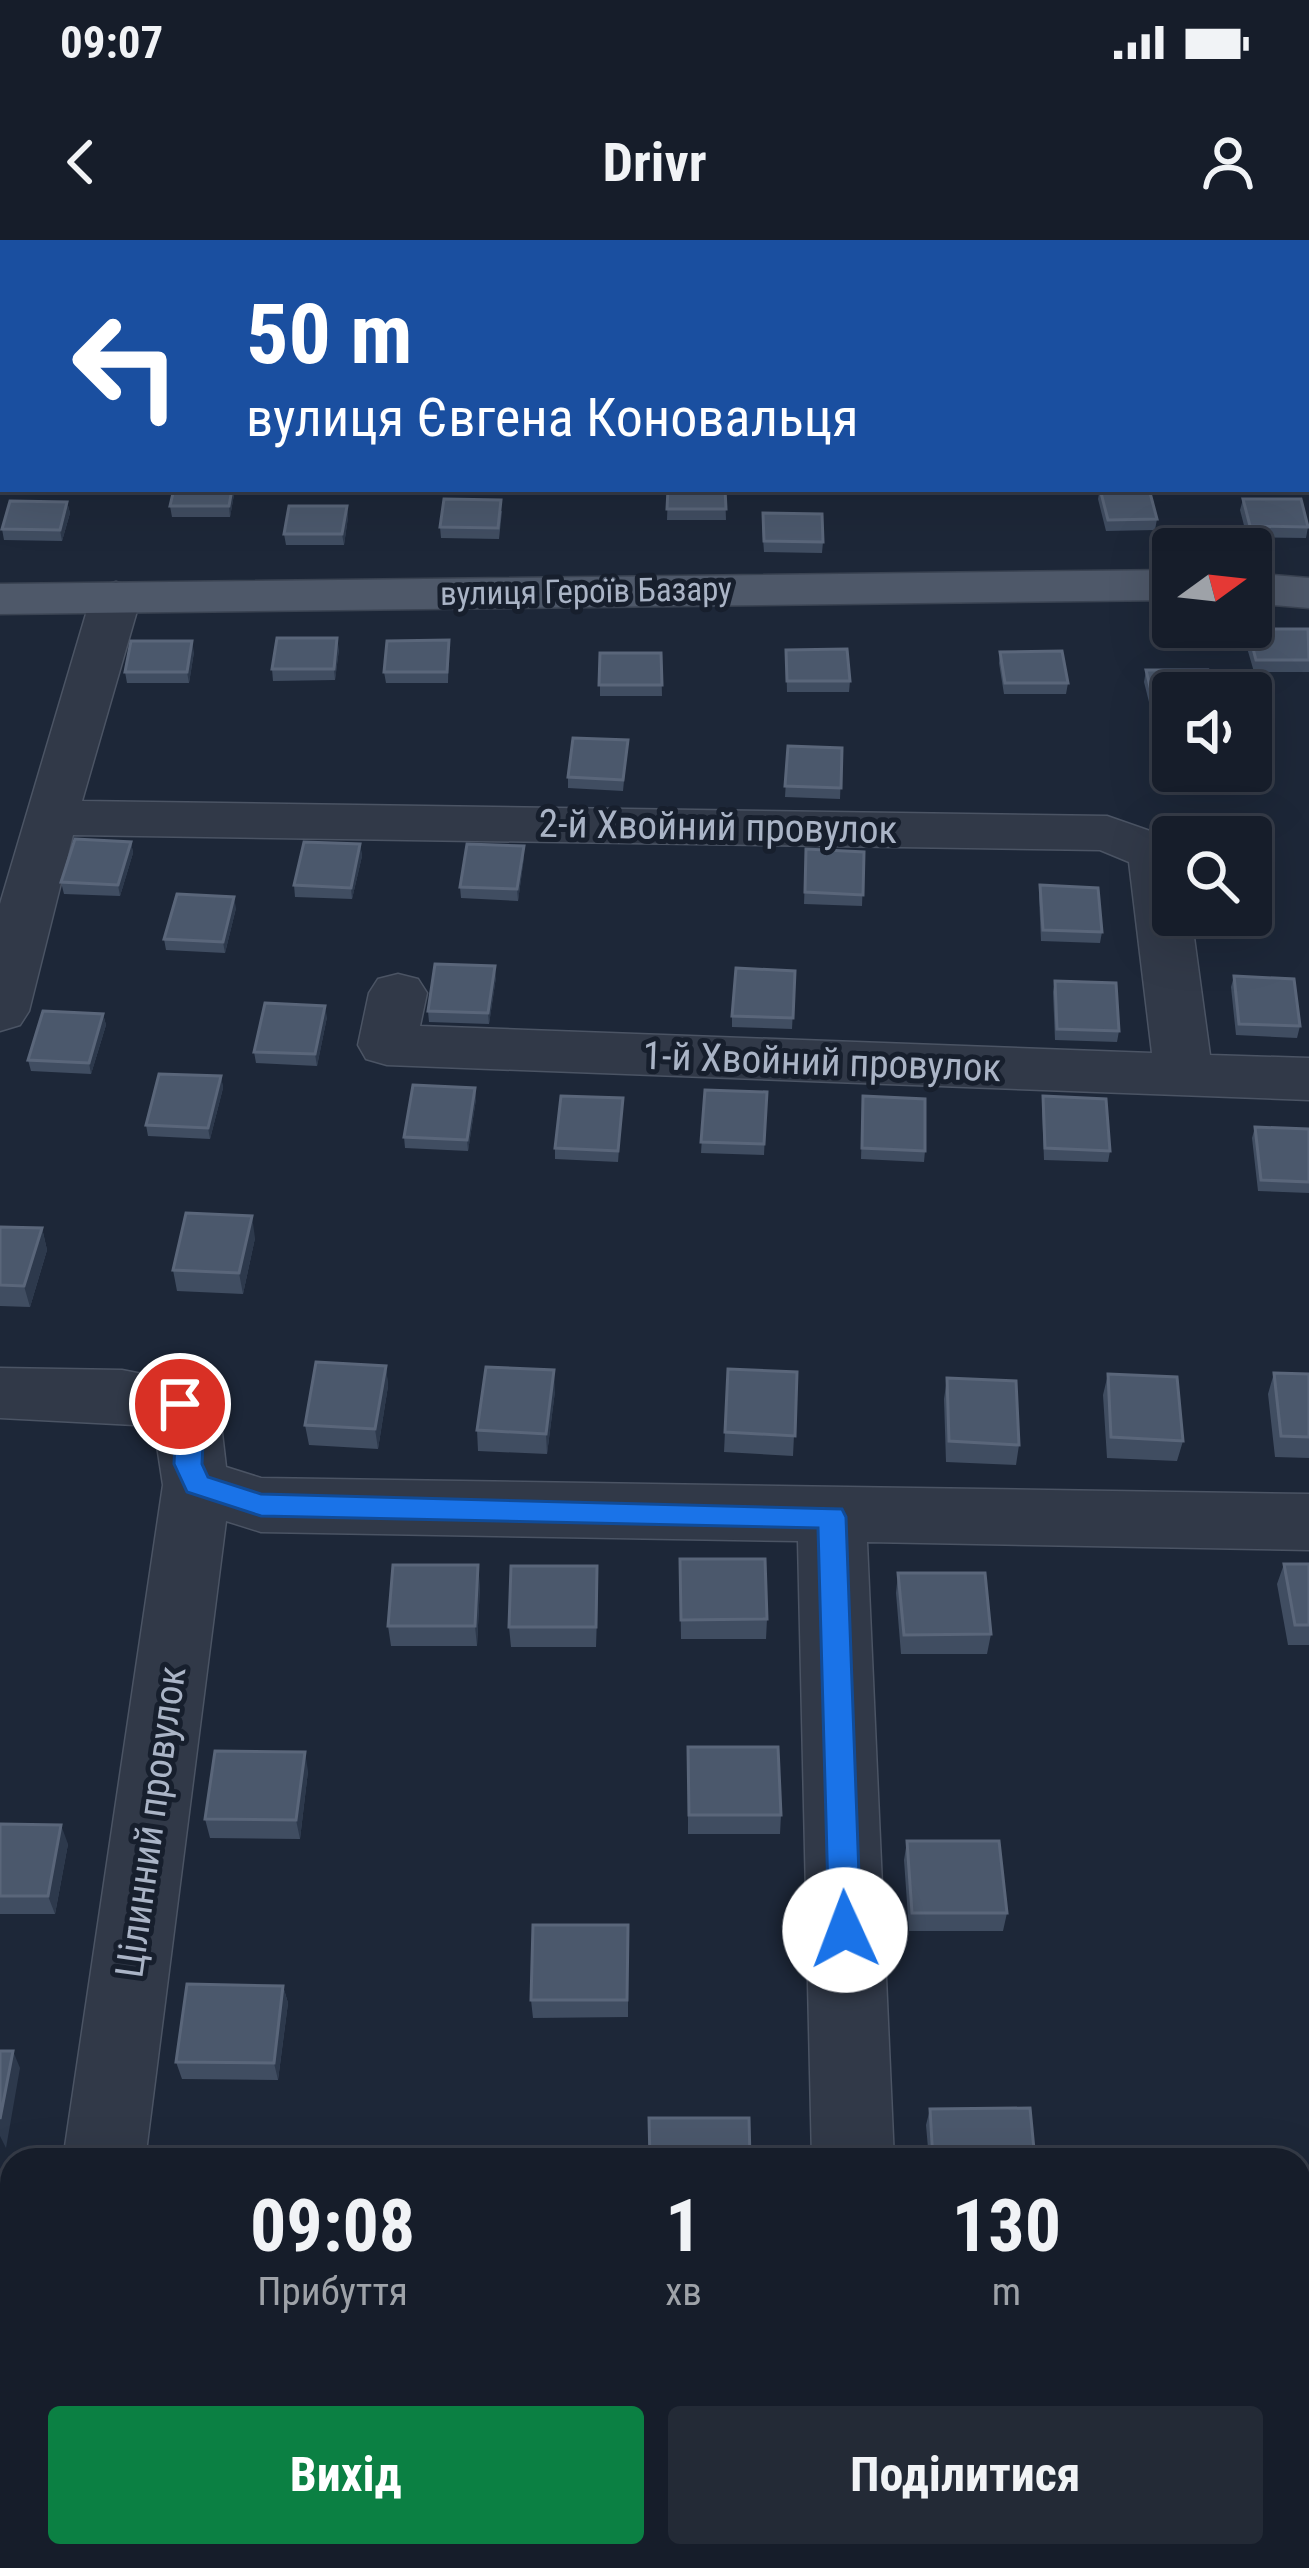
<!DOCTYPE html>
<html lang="uk">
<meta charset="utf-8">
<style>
:root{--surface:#161d2a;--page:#232a36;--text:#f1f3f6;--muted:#9ea2a8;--line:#353b47;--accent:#0b8043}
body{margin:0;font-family:"Roboto Condensed",sans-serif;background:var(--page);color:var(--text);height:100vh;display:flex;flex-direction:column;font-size:45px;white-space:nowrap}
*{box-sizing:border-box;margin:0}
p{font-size:39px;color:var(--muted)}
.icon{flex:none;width:66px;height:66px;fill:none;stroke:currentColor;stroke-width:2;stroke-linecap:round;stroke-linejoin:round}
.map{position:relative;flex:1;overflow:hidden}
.sheet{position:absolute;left:0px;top:1908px;width:1311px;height:420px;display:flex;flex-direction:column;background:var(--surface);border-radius:36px 36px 0 0;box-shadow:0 12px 48px #0002,0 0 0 3px var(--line)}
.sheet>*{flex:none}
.top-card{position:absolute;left:0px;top:0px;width:1311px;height:252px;box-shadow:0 12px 48px #0002,0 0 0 3px var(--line);background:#1a4fa0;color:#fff;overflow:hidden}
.needle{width:78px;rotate:75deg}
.controls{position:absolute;left:1152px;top:288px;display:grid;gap:24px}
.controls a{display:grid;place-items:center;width:120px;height:120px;border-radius:12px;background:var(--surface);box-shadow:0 12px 48px #0002,0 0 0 3px var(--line);font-size:60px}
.pin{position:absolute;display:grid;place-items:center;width:102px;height:102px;color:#fff;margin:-51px;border:6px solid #fff;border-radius:50%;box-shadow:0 3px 12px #0007}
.me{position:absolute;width:132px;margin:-66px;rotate:358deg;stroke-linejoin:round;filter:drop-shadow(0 0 9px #0008)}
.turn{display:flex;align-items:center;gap:42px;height:252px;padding:0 48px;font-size:54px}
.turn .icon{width:156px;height:156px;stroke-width:2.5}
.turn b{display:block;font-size:84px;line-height:102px}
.eta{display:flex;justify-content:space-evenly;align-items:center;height:204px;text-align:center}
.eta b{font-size:72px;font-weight:700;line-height:84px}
.primary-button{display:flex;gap:24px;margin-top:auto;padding:24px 48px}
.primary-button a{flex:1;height:138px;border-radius:12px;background:var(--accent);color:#fff;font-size:48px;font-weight:700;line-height:138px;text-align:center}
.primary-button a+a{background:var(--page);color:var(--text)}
.status{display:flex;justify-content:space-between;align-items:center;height:84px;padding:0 60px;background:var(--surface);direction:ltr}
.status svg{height:33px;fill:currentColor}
header{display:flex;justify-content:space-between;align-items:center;height:156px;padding:0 48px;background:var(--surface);font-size:54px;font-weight:700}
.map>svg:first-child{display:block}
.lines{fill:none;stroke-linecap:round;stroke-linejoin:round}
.minor-casing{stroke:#4b5464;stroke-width:3}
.major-casing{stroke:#3a4352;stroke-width:3}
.minor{fill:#313948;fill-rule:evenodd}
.major{fill:#4e5869;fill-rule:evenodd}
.wall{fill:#404d61}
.shaded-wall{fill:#2d394c}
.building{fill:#4b586c;stroke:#5a667a;stroke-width:3}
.route{fill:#1a73e8;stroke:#114b97;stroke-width:3}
.labels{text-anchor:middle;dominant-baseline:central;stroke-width:10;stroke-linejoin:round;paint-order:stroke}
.far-street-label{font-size:33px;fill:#aab4c6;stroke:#171f2d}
.street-label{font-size:39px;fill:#aab4c6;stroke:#171f2d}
</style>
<div class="status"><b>09:07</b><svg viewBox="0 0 49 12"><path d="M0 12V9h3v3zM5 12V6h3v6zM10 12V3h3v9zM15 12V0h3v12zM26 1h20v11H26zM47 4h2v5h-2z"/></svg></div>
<header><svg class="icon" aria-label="back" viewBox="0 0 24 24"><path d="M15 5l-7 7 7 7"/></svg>Drivr<svg class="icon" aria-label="person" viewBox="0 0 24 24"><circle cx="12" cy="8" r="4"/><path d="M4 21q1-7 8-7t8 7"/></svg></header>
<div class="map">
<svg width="1309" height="2328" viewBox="0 0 1309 2328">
<rect width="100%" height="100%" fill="#1d2738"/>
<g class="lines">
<g class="minor-casing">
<path id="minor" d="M263 0H315L261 3Z
M0 59H3V85H0Z
M1308 129H1309V155H1308Z
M116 342 133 347 141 357 82 561 1107 576 1173 599V675H1191L1210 815 1309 818V860L387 825 366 819 358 805 369 753 378 739 398 734 418 739 427 753 420 786 1152 813 1129 622 1100 610 73 595 29 771 20 785 0 791V664L91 357 99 347Z
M0 1128 122 1130 203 1146 221 1184 226 1227 261 1238 1309 1254V1310L867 1302 894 1920H812L798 1301 261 1292 226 1281 145 1920H63L163 1245 154 1186 0 1178Z
M12 2297V2316H94L93 2328H3Z
M821 2316H911L912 2328H822Z"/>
</g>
<g class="major-casing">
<path id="major" d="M1173 330V360L0 374V344Z
M1251 333 1309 338V368L1251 363Z"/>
</g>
<use href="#minor" class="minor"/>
<use href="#major" class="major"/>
</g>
<path class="wall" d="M958 0H1003L1002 3H958Z
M235 249 230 277H172L170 266Z
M668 249H725L726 280H667Z
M1100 249 1157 279 1155 290 1106 291 1098 259Z
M1243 259 1308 287 1306 298 1247 297 1240 270Z
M67 262 70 273 62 301 4 300 2 289Z
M347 266 348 277 344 305H286L284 294Z
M502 271 499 299 441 298 440 287Z
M762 284 823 302 822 313 764 312Z
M1248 389 1309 392V432H1254L1245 401Z
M449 400 448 443H386L384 432Z
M339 409 335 440 273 441 272 429Z
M786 410 850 441 849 452H787Z
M194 412 189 443H127L125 432Z
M1000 412 1068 443 1066 454H1004L999 423Z
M600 413H661L662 456H600Z
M1146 430 1173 453V474H1152L1144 442Z
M628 500 623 551 568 548V537Z
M788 506 842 508 840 559 785 557Z
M131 602 133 613 120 656 64 654 61 642Z
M360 604 362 616 352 659 295 657 294 645Z
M524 606V617L518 661 461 658 460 647Z
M806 609 864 612 862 666 804 664Z
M1040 645 1102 692 1100 703 1041 701 1039 657Z
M236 668 225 713 166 710 164 699Z
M795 731 792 789 732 787V776Z
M1234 736 1300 786 1297 798 1236 795 1231 747Z
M496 737 489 784 429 782 428 771Z
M1055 741 1119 791 1117 802 1055 800 1053 752Z
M103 774 106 785 91 834 31 831 28 820Z
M327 777 317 826 256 823 254 812Z
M221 836 223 848 210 899 148 896 146 885Z
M475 848 476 859 468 911 405 908 404 897Z
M705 850 767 852 764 915 701 913Z
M863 856 925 911 924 922 861 919Z
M1043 856 1110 911 1108 922 1044 920 1042 867Z
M623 858 618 922 555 919V908Z
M1255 887 1309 889V953L1258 951 1252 898Z
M0 987 42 988 47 1010 30 1067 0 1066Z
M255 998 243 1054 177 1051 173 1030Z
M386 1126 388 1146 378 1209 309 1205 305 1185Z
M728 1129 797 1132 793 1216 724 1212Z
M1274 1133 1309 1134V1218L1275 1217 1268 1154Z
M1108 1134 1183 1201 1177 1221 1107 1218 1103 1155Z
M947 1138 1019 1205 1016 1225 946 1222 944 1159Z
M555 1151 547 1214 478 1211 477 1190Z
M680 1319 767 1379 766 1399H681Z
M1284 1324H1309V1405H1288L1277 1344Z
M898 1333 991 1394 987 1414H901L896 1353Z
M480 1345 477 1406H391L388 1386Z
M598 1346 596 1407H511L509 1387Z
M688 1507 781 1575 780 1594H688Z
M308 1531 300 1599 210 1598 205 1579Z
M0 1584 68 1604 55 1674H0Z
M907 1601 1007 1673 1003 1691H909L904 1620Z
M628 1685V1777L533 1778 531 1760Z
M283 1746 288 1763 278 1840 182 1839 176 1822Z
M930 1869 1035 1920H929L926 1885Z"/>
<path class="shaded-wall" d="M169 0H209V2L166 3V1Z
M437 0H468V3H427Z
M232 249H235L230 277 229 266Z
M67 262 70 273 62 301 60 290Z
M347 266 348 277 344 305 342 294Z
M337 398 339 409 335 440 334 429Z
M192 401 194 412 189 443 187 432Z
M131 602 133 613 120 656 118 645Z
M360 604 362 616 352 659 351 648Z
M524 606V617L518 661 517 649Z
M234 657 236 668 225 713 223 702Z
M495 726 496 737 489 784 488 773Z
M325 766 327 777 317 826 315 814Z
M103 774 106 785 91 834 89 823Z
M221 836 223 848 210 899 208 888Z
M475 848 476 859 468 911 467 900Z
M252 976 255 998 243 1054 239 1033Z
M42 988 47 1010 30 1067 24 1046Z
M386 1126 388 1146 378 1209 375 1189Z
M554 1130 555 1151 547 1214 546 1194Z
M478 1325 480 1345 477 1406 475 1386Z
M305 1512 308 1531 300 1599 296 1580Z
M61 1585 68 1604 55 1674 48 1656Z
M283 1746 288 1763 278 1840 274 1823Z
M13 1811 20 1828 6 1908 0 1896V1879Z"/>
<path class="building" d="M37 0H49L51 3H23Z
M853 0H897V3H853Z
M0 105H3V133H0Z
M174 249H232L229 266H170Z
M668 249H725L726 269H667Z
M1100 249H1149L1157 279 1108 280Z
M444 259 501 260 498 288 440 287Z
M1243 259H1301L1308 287 1250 286Z
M10 261 67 262 60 290 2 289Z
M289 266H347L342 294H284Z
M763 273 822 274 823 302 764 301Z
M1248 389H1308L1309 420H1256Z
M277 398H337L334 429H272Z
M449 400 447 432H384L387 401Z
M131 401H192L187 432H125Z
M847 409 850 441H787L786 410Z
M1062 411 1068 443H1005L1000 412Z
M600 413H661L662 445H599Z
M1146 430H1208L1214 453H1173V462L1154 463Z
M573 498 628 500 623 540 568 537Z
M788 506 842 508 841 548 785 546Z
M1192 583 1249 586 1251 597H1194Z
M75 599 131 602 118 645 61 642Z
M1251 600 1254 628H1251Z
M304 602 360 604 351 648 294 645Z
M467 604 524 606 517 649 460 647Z
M806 609 864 612 863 655 805 652Z
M1040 645 1098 648 1102 692 1043 690Z
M177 654 234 657 223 702 164 699Z
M435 724 495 726 488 773 428 771Z
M736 728 795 731 793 778 732 776Z
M1234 736 1294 739 1300 786 1239 784Z
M1055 741 1116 743 1119 791 1057 789Z
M265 763 325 766 315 814 254 812Z
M43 771 103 774 89 823 28 820Z
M159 834 221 836 208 888 146 885Z
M413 845 475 848 467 900 404 897Z
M705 850 767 852 764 904 701 902Z
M561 856 623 858 618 911 555 908Z
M863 856 925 859V911L862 908Z
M1043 856 1106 859 1110 911 1045 908Z
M1255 887 1309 889V942L1261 940Z
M186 973 252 976 239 1033 173 1030Z
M0 987 42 988 24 1046 0 1045Z
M316 1122 386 1126 375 1189 305 1185Z
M486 1127 554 1130 546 1194 477 1190Z
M728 1129 797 1132 795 1196 725 1192Z
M1274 1133 1309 1134V1197L1281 1196Z
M1108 1134 1177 1137 1183 1201 1111 1197Z
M947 1138 1016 1141 1019 1205 949 1201Z
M680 1319H765L767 1379 681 1380Z
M1284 1324H1309V1385H1295Z
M393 1325H478L475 1386H388Z
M511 1326H597L596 1387H509Z
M898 1333H985L991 1394 904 1395Z
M688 1507H778L781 1575H689Z
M215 1511 305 1512 296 1580 205 1579Z
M0 1584 61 1585 48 1656H0Z
M907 1601H999L1007 1673H912Z
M533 1685H628L627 1760H531Z
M187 1744 283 1746 274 1823 176 1822Z
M0 1811H13L0 1879Z
M1030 1868 1035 1920H933L930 1869Z
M649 1878H749L750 1920H650Z"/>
<path class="route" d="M180 1153 190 1156 204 1183 202 1224 208 1237 261 1254 842 1269 846 1277 861 1690 857 1700 845 1705 834 1700 829 1690 818 1288 261 1276 187 1252 174 1224 176 1183 167 1164Z"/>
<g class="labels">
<g class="far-street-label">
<text transform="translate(586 351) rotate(-1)">вулиця Героїв Базару</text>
</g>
<g class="street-label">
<text transform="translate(718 587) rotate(1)">2-й Хвойний провулок</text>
<text transform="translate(822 822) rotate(2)">1-й Хвойний провулок</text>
<text transform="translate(151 1582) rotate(-82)">Цілинний провулок</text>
</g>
</g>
</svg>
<div class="controls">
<a><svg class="needle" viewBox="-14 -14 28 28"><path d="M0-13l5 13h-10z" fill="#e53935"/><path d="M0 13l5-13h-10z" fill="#9ea2a8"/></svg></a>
<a><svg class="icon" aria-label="sound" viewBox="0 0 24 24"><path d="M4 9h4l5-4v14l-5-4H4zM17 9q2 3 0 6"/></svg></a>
<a><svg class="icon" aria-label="search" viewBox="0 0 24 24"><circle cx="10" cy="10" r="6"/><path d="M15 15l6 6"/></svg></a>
</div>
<div class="pin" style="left:180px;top:1164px;background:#d93025"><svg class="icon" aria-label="arrive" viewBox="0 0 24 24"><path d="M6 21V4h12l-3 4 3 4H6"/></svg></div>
<svg class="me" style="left:845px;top:1690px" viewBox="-20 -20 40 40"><circle r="19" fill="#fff"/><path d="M0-13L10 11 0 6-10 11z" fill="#1a73e8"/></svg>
<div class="top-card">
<div class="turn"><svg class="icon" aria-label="left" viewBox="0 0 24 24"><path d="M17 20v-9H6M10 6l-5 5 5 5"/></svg><div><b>50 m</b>вулиця Євгена Коновальця</div></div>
</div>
<section class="sheet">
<div class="eta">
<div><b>09:08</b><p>Прибуття</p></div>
<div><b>1</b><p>хв</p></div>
<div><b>130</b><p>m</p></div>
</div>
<div class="primary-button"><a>Вихід</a><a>Поділитися</a></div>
</section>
</div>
